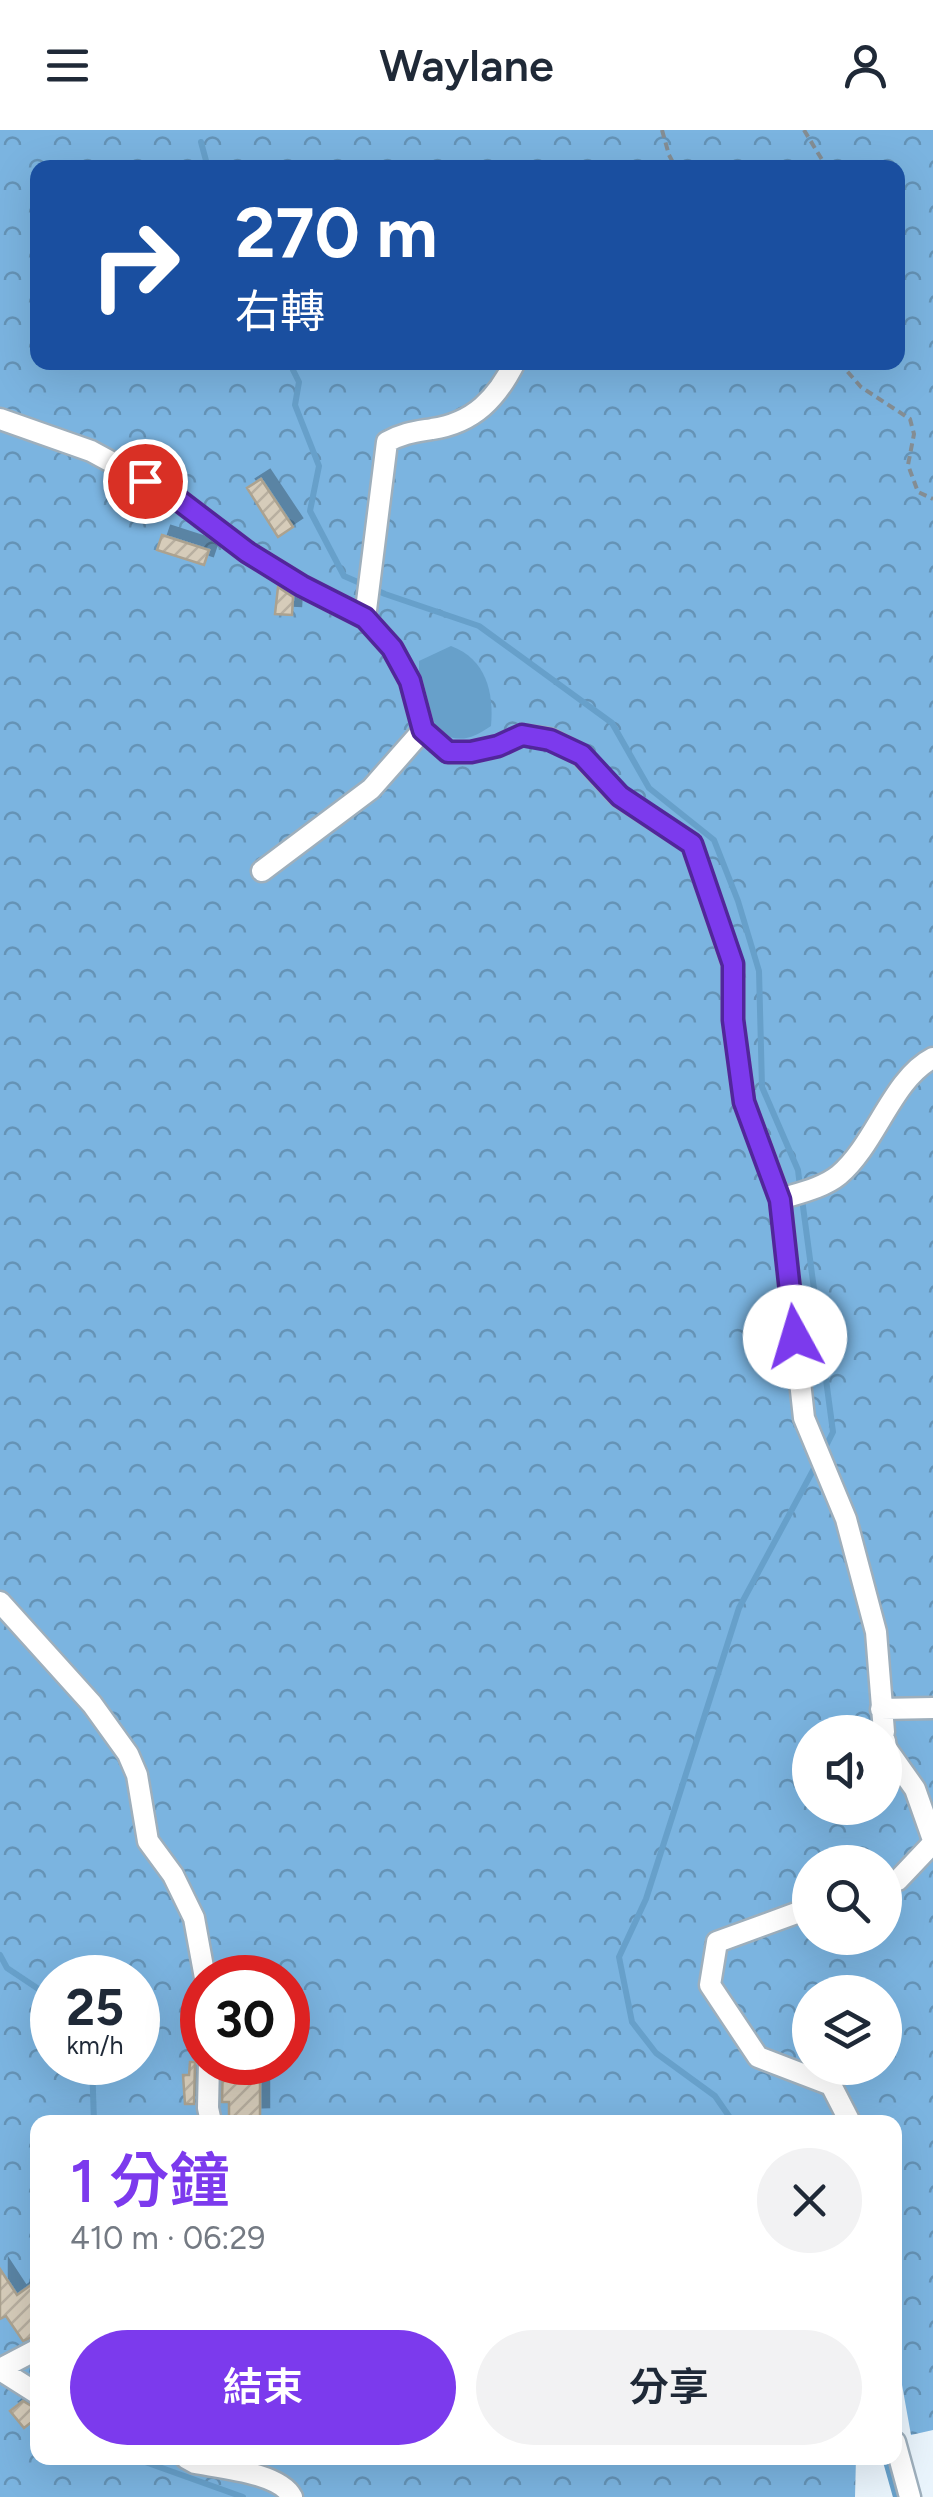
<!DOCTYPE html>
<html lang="zh-TW">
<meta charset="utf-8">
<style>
:root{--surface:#fff;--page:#f2f2f3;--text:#1f2937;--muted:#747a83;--accent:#7c3aed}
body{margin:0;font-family:Figtree,"Noto Sans TC",sans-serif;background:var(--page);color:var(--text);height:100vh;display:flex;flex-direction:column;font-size:38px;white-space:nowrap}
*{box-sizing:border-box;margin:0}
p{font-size:32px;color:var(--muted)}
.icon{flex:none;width:55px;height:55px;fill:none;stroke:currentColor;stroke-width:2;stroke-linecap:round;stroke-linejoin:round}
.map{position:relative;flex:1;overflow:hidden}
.panel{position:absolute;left:30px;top:1985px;width:872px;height:350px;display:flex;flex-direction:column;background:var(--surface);border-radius:20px;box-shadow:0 10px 40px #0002}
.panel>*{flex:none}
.guide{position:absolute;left:30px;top:30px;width:875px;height:210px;border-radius:20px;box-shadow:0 10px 40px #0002;background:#1a4fa0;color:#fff;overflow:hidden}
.tools{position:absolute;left:792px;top:1585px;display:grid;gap:20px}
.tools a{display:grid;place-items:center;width:110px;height:110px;border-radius:50%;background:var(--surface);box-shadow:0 10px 40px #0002;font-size:50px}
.speed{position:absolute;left:30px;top:1825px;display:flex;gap:20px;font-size:50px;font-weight:700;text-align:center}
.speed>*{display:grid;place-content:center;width:130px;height:130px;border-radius:50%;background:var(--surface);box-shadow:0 10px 40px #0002;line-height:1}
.speed small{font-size:25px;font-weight:400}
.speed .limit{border:15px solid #d22;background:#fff;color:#111}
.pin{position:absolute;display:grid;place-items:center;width:85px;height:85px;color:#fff;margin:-42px;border:5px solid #fff;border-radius:50%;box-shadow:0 2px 10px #0007}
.me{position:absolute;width:110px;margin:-55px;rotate:354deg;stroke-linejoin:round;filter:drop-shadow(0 0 8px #0008)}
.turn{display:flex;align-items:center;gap:35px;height:210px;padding:0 40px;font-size:45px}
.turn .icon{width:130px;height:130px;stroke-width:2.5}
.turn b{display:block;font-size:70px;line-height:85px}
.round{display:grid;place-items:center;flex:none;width:105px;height:105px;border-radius:52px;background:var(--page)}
.headline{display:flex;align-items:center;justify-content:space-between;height:170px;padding:0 40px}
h1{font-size:60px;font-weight:600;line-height:75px;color:var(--accent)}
.primary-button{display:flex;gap:20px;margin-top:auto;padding:20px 40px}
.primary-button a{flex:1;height:115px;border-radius:60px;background:var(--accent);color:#fff;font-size:40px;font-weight:600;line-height:115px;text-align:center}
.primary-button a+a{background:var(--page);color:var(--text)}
header{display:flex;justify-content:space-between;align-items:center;height:130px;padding:0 40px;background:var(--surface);font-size:45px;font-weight:600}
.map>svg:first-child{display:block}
.forest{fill:url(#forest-crowns);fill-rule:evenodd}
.water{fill:#67a0ca}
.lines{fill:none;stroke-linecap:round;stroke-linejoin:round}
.stream{stroke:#67a0ca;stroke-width:6}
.building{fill:url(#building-hatch);stroke:#aba290;stroke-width:2.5;filter:url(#shadow)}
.minor-casing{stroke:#9eafbc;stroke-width:25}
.path{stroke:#848d93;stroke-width:4;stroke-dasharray:8 5;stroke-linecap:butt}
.minor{stroke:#fff;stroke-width:20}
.route-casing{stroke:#51269a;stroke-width:25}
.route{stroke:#7c3aed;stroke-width:18}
</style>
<header><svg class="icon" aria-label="menu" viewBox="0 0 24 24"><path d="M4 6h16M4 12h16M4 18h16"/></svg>Waylane<svg class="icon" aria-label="person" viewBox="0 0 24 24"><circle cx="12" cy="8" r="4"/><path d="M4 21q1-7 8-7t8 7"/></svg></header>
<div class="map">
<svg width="933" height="2367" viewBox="0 0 933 2367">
<defs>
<pattern id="forest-crowns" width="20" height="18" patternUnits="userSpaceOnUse" patternTransform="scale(2.5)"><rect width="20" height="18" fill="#7bb4e0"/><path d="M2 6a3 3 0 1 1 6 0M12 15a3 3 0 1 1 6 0" fill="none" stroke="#6593b6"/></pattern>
<pattern id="building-hatch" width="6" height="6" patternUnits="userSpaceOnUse" patternTransform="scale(2.5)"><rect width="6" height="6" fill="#d6ccba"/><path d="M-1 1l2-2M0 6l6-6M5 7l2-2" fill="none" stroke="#b8afa0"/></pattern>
<filter id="shadow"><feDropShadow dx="9" dy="-9" stdDeviation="0" flood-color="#0004"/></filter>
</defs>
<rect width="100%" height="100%" fill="#e9f4fc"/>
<path class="forest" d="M0 0H933V2300L911 2305 895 2216V1992H38V2328H856L855 2367H0ZM38 38H898V232H38ZM810 1602H885V1678H810ZM810 1732H885V1808H810ZM52 1848H138V1932H52ZM202 1848H288V1932H202ZM810 1862H885V1938H810Z"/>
<path class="water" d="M451 516C486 529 494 562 491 596 472 609 460 613 439 603L419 559V531Z"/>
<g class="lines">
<path class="stream" d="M201 12 208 38
M289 232 299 252 295 275 319 336 310 381 344 446 385 464 479 496 612 593 649 658 714 710 738 771 759 841 762 957 798 1040 800 1057
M802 1069 833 1302 823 1322
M0 1825 7 1838 52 1868
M92 1932 94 1992
M733 1992 715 1966 656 1923 632 1892 619 1827 646 1769 739 1478 817 1333
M134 2328 243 2367
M885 2328 896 2367"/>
</g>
<path class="building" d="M261 349 293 397 278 407 247 358Z
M162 405 209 420 204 435 157 420Z
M278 457 293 467 292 485 275 484Z
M190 1932H195L194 1974H185L183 1945H189Z
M223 1932H260V1986L229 1987V1972H222Z
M0 2139 17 2165 38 2150V2205L23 2211 6 2186 0 2189Z
M23 2271 38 2280V2287L24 2298 10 2281Z"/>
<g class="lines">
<g class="minor-casing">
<path id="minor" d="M0 289 91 321 172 365 247 422 302 456 365 488 392 518 410 551 423 600 448 622H471L498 616 522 605 550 609 581 625 619 666 692 714 733 835V890L744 972 780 1069 804 1288 846 1389 876 1502 884 1602
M365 488 387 312C403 303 414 302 432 299 474 293 497 268 515 232
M262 741 371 659 423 600
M780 1069C799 1063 823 1058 839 1045 876 1014 892 949 933 928
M0 1472 92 1574 128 1624 137 1645 148 1711 173 1745 194 1788 205 1848
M881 1579 933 1578
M885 1611 886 1618 915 1659 933 1710
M885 1754 898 1750 933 1713
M810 1778 717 1812 710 1855 758 1927 831 1955 850 1992
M209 1932 208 1978 211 1992
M0 2239 38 2219
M0 2240 38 2264
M895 2312 910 2367
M186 2328 195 2333C221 2338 280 2343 292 2367"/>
</g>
<path class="path" d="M662 0 669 25 676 38
M804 0 827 38
M839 232 861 257 910 289 914 304 908 335 918 362 933 369"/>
<use href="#minor" class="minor"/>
</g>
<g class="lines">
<g class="route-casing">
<path id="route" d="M145 351 172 365 247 422 302 456 365 488 392 518 410 551 423 600 448 622H471L498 616 522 605 550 610 582 625 620 666 692 714 733 834V890L744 972 780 1070 795 1207"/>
</g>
<use href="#route" class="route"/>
</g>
</svg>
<div class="tools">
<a><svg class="icon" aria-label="sound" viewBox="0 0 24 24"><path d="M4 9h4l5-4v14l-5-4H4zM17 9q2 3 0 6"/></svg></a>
<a><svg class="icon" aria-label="search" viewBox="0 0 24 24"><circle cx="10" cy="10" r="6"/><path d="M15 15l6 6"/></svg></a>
<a><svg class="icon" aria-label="layers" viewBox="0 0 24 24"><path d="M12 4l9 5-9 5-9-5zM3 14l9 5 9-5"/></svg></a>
</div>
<div class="speed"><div>25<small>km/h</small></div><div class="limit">30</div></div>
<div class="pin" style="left:145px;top:351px;background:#d93025"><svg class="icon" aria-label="arrive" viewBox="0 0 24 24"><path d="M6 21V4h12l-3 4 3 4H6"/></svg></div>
<svg class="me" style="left:795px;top:1207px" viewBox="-20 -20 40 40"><circle r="19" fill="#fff"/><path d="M0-13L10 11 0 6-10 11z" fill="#7c3aed"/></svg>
<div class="guide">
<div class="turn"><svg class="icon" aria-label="right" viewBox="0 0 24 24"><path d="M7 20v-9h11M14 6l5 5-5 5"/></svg><div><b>270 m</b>右轉</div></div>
</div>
<section class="panel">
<div class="headline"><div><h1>1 分鐘</h1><p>410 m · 06:29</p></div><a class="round"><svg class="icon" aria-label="close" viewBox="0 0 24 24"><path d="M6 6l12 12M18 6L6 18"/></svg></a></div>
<div class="primary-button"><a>結束</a><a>分享</a></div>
</section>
</div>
